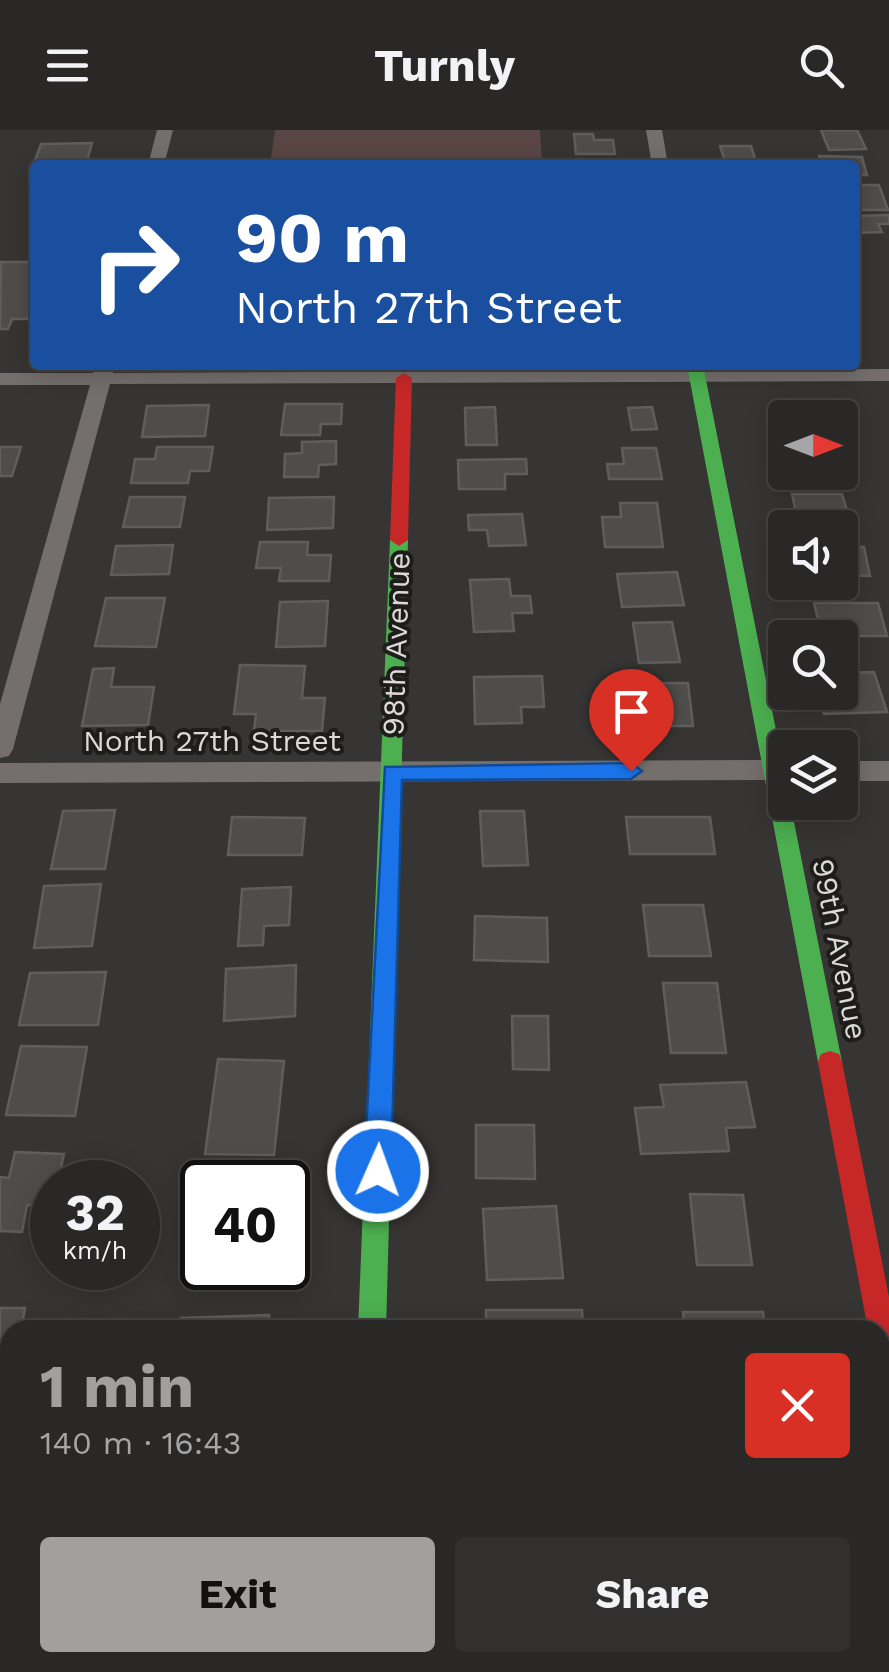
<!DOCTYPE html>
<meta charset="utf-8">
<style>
:root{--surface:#292826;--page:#31302e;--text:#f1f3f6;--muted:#a5a6a7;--line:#454443;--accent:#a2a09e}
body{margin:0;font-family:"Work Sans",sans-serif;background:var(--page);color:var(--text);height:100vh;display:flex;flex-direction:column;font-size:38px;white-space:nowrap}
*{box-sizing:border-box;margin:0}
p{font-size:32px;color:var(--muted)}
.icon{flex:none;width:55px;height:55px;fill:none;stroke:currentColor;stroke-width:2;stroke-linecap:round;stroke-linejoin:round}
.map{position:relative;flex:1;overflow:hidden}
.sheet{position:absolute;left:0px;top:1190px;width:890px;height:352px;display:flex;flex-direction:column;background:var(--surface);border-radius:30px 30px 0 0;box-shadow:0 5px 25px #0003,0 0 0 2px var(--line)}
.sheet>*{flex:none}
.guide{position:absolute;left:30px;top:30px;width:830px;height:210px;border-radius:10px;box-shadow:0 5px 25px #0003,0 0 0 2px var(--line);background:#1a4fa0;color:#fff;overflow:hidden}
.needle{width:65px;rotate:90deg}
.tools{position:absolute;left:768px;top:270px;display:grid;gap:20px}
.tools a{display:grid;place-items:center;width:90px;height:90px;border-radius:10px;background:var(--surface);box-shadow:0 5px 25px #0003,0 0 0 2px var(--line);font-size:50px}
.speed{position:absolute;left:30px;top:1030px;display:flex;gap:20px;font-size:50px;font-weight:700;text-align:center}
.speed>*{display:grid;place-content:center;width:130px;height:130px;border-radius:50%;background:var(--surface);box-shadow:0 5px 25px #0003,0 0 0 2px var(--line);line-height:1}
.speed small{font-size:25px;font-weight:400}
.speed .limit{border:5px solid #111;border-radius:15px;background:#fff;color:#111}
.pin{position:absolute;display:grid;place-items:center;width:85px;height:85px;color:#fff;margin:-102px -42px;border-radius:50% 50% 50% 0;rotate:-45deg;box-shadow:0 0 10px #0007}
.pin .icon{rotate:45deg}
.me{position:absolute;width:110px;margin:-55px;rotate:2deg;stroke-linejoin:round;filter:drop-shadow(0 0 8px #0008)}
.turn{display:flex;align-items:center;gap:35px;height:210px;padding:0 40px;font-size:45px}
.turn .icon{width:130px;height:130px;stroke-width:2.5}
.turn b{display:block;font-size:70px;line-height:85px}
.round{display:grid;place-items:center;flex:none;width:105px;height:105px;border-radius:10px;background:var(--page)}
.overview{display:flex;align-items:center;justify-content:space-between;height:170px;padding:0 40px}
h1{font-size:60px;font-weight:700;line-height:75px;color:var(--accent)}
.cta{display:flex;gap:20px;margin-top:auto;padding:20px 40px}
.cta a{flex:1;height:115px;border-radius:10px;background:var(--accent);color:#111;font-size:40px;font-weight:700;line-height:115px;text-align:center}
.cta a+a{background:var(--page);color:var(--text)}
header{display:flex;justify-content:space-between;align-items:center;height:130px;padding:0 40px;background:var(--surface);font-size:45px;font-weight:700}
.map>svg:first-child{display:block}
.green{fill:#594645}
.building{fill:#4f4d4c;stroke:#605e5c;stroke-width:2.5}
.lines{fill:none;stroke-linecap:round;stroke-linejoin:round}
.street{fill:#746f6d;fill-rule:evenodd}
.fast{fill:#4caf50;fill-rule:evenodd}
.jam{fill:#c62828;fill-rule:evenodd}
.route{fill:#1a73e8;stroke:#114b97;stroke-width:2.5}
.labels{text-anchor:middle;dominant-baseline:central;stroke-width:8;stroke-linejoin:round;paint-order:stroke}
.street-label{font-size:30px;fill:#dcdad8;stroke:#1e1d1b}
</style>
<header><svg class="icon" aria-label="menu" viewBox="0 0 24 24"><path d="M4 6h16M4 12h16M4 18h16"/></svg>Turnly<svg class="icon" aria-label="search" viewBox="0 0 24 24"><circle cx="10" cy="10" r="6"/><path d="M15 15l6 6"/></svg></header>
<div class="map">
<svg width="889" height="1542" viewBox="0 0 889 1542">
<rect width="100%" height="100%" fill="#373533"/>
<path class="green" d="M275 0H540L542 35H270Z"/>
<path class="building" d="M821 0H857L866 19 829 20Z
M574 4H593L594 10H613L615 24H576Z
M92 13 86 35H35L32 39 41 14Z
M720 16H751L757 35H726Z
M819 26 862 27 867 45H855V35H821Z
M578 29 617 30V35H578Z
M855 55H879L888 80H855Z
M889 85V94H878L882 102 855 103V86Z
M1 132H35V166L28 189H12L8 199H0Z
M285 274H342L341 294H321L320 305H281Z
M209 275 205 306 142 307 147 276Z
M828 275 831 288H785L784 308 776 276Z
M495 277 497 315H466L465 278Z
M652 277 657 299 632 300 628 278Z
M336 311V334L319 335 318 347H284L285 324 302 323V312Z
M0 317H21L12 346H0Z
M157 317H213L209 341H190L188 353H131L135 329H155Z
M622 318H656L662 349H609L607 334H624Z
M526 329 527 344H505V359H459L458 330Z
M794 342H839L842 353H797Z
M792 364H842L849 387H797Z
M130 367H185L180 397H123Z
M334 367 333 398 267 400 269 368Z
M620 373H657L663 417H605L602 387H621Z
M522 384 526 415 489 416 487 400H469L468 385Z
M260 412H308L307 425H331L329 451H279L281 438H256Z
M173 415 169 444 111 445 116 416Z
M840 416 864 417 870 446 840 445Z
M677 442 684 475 622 477 617 444Z
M509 449 511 466H530L532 483H512L514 501 474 502 470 450Z
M106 468H165L156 517 95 516Z
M328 471 325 516 276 517 280 472Z
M814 473H878L887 506H822Z
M672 492 680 532 639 533 633 493Z
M240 535 305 536 302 568H325L322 601H254L256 584H234Z
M114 538 111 557H154L148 595 82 596 93 539Z
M874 542 887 582 824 584 818 562H840V543Z
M542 546 544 577H521L522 593 475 594 474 547Z
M637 553H688L693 596H641Z
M115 680 105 739H51L63 681Z
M480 681H524L528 735 483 736Z
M232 687 305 688 302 725H228Z
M626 687H710L715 724H630Z
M101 754 92 816 34 818 44 756Z
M291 757 289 795 264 796 263 815 238 816 242 759Z
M643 775H703L711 826H649Z
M475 786 547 788 548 832 474 830Z
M296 835 295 886 224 891 226 839Z
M106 842 98 895H19L30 843Z
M663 853H717L726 923H671Z
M512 886H548L549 940 513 939Z
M21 916 87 917 75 986 6 985Z
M218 929 284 931 274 1025 205 1024Z
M746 952 755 997 726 998 729 1021 641 1024 635 978 664 977 660 955Z
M476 995H534L535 1049 476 1048Z
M15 1022 64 1024 58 1052H52V1076L27 1075 22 1102 0 1101V1047L9 1048Z
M201 1056 202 1124 194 1125Z
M690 1064 743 1065 752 1135H697Z
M556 1076 563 1148 487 1150 483 1079Z
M0 1178H25L21 1200H10V1235H0Z
M486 1180H582L583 1200H486Z
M683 1182H763L765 1200H685Z
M269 1185V1200H180L181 1188Z
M98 1532H249L248 1542H97Z
M481 1532H563L564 1542H481Z
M727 1532H830L832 1542H729Z"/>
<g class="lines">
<path class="street" d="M157 0H173L164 35H148Z
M646 0H662L668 35H652Z
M114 235 113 243 889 239V251L110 254 13 619 9 626 0 628V574L90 255H0V243H93L96 235Z
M785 630V650L0 653V633Z
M840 631H889V651H840Z
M0 1338H10V1374H0Z
M880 1338H889V1374H880Z
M342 1532H380L379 1542H341Z"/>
<path class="fast" d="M687 235H703L785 645V672H790L842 932 839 940 830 943 821 940 818 932Z
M399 404 408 410 386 1200H358L390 410Z"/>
<path class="jam" d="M404 243 412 248 408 410 399 416 390 410 396 248Z
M830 921 839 924 842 932 889 1167V1251L880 1247V1200H868L818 932 821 924Z"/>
</g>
<path class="route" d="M631 633 642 641 631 649 402 650 391 1041 387 1049 378 1053 368 1049 364 1041 385 637Z"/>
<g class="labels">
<g class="street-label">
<text transform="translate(396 514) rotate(-88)">98th Avenue</text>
<text x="212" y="610">North 27th Street</text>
<text transform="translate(840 819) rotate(79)">99th Avenue</text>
</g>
</g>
</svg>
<div class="tools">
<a><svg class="needle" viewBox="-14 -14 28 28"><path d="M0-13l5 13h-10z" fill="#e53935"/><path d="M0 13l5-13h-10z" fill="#a5a6a7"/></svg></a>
<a><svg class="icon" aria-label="sound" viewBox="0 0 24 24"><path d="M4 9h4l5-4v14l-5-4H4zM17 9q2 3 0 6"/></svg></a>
<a><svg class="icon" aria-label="search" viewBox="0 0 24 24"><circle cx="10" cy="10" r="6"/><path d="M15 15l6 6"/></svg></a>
<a><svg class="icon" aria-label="layers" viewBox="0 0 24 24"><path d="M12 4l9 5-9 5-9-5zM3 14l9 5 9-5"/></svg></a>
</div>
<div class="speed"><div>32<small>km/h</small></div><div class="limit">40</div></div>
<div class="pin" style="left:631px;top:641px;background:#d93025"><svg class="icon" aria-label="arrive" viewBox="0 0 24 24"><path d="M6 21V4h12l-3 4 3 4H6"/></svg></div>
<svg class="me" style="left:378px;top:1041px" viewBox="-20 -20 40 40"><circle r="17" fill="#1a73e8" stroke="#fff" stroke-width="3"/><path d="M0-11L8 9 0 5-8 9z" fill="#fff"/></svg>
<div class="guide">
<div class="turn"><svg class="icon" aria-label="right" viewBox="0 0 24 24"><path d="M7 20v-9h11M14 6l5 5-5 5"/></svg><div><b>90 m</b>North 27th Street</div></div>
</div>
<section class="sheet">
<div class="overview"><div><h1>1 min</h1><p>140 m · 16:43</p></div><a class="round" style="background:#d93025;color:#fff"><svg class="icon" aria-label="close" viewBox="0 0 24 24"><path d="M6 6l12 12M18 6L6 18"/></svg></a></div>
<div class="cta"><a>Exit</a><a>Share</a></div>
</section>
</div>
